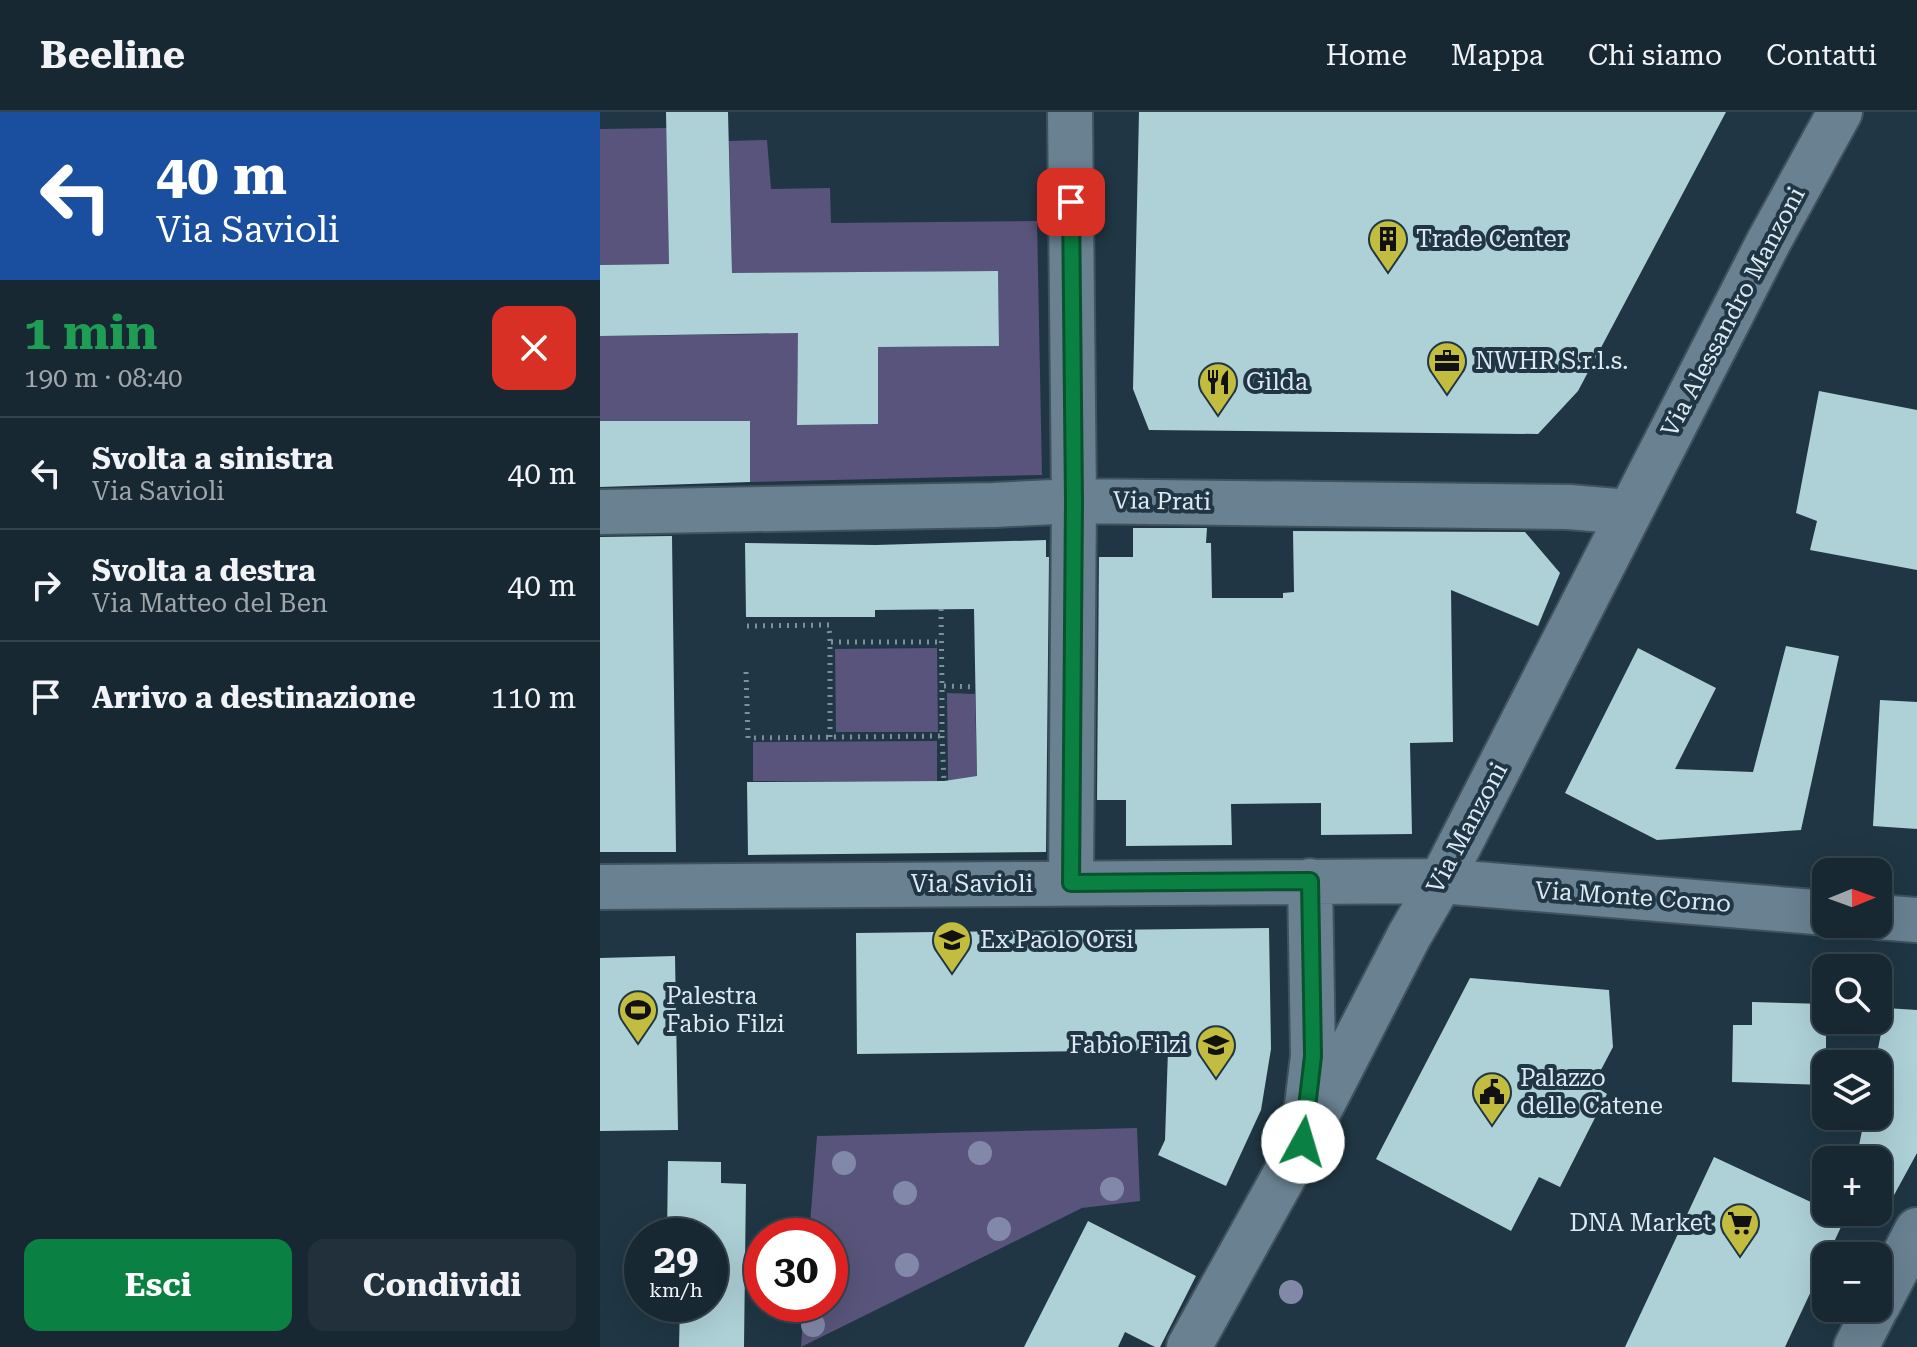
<!DOCTYPE html>
<html lang="it">
<meta charset="utf-8">
<style>
:root{--surface:#182833;--page:#21303b;--text:#f1f3f6;--muted:#9fa6ac;--line:#36444e;--accent:#0b8043}
body{margin:0;font-family:"Roboto Serif",serif;background:var(--page);color:var(--text);height:100vh;display:flex;flex-direction:column;font-size:30px;white-space:nowrap}
*{box-sizing:border-box;margin:0}
p{font-size:26px;color:var(--muted)}
.icon{flex:none;width:44px;height:44px;fill:none;stroke:currentColor;stroke-width:2;stroke-linecap:round;stroke-linejoin:round}
.map{position:relative;flex:1;overflow:hidden}
.details{display:flex;flex-direction:column;background:var(--surface);width:600px}
.details>*{flex:none}
.banner{background:#1a4fa0;color:#fff;overflow:hidden}
.needle{width:52px;rotate:89deg}
.controls{position:absolute;left:1212px;top:746px;display:grid;gap:16px}
.controls a{display:grid;place-items:center;width:80px;height:80px;border-radius:16px;background:var(--surface);box-shadow:0 8px 32px #0002,0 0 0 2px var(--line);font-size:40px}
.speed{position:absolute;left:24px;top:1106px;display:flex;gap:16px;font-size:40px;font-weight:700;text-align:center}
.speed>*{display:grid;place-content:center;width:104px;height:104px;border-radius:50%;background:var(--surface);box-shadow:0 8px 32px #0002,0 0 0 2px var(--line);line-height:1}
.speed small{font-size:20px;font-weight:400}
.speed .limit{border:12px solid #d22;background:#fff;color:#111}
.pin{position:absolute;display:grid;place-items:center;width:68px;height:68px;color:#fff;margin:-34px;border-radius:16px;box-shadow:0 4px 12px #0006}
.me{position:absolute;width:88px;margin:-44px;rotate:6deg;stroke-linejoin:round;filter:drop-shadow(0 0 6px #0008)}
.turn{display:flex;align-items:center;gap:28px;height:168px;padding:0 24px;font-size:36px}
.turn .icon{width:104px;height:104px;stroke-width:2.5}
.turn b{display:block;font-size:56px;line-height:68px}
.round{display:grid;place-items:center;flex:none;width:84px;height:84px;border-radius:16px;background:var(--page)}
.headline{display:flex;align-items:center;justify-content:space-between;height:136px;padding:0 24px}
h1{font-size:48px;font-weight:700;line-height:60px;color:#1e9e55}
.button{display:flex;gap:16px;margin-top:auto;padding:16px 24px}
.button a{flex:1;height:92px;border-radius:16px;background:var(--accent);color:#fff;font-size:32px;font-weight:700;line-height:92px;text-align:center}
.button a+a{background:var(--page);color:var(--text)}
ul{padding:0;list-style:none}
li{display:flex;align-items:center;gap:24px;height:112px;padding:0 24px;border-top:2px solid var(--line)}
li div{flex:1}
li b{display:block;font-size:30px}
li em{font-style:normal}
header{display:flex;align-items:center;gap:48px;box-sizing:border-box;height:112px;padding:0 40px;background:var(--surface);border-bottom:2px solid var(--line)}
header strong{font-size:38px}
nav{display:flex;gap:44px;margin-inline-start:auto;font-size:28px}
main{display:flex;flex:1;min-height:0}
.map>svg:first-child{display:block}
.green{fill:#59547b;fill-rule:evenodd}
.building{fill:#aed1d8}
.lines{fill:none;stroke-linecap:round;stroke-linejoin:round}
.street-casing{stroke:#3f525e;stroke-width:48}
.path{stroke:#7e909b;stroke-width:5;stroke-dasharray:2 6;stroke-linecap:butt}
.street{stroke:#698191;stroke-width:44}
.tree{fill:#8289a8}
.route-casing{stroke:#07532c;stroke-width:20}
.route{stroke:#0b8043;stroke-width:14}
.labels{text-anchor:middle;dominant-baseline:central;stroke-width:8;stroke-linejoin:round;paint-order:stroke}
.poi-label{font-size:24px;fill:#ddeaf3;stroke:#203644;text-anchor:start}
.street-label{font-size:24px;fill:#ddeaf3;stroke:#203644}
</style>
<header>
<strong>Beeline</strong>
<nav><a>Home</a><a>Mappa</a><a>Chi siamo</a><a>Contatti</a></nav>
</header>
<main>
<section class="details">
<div class="banner">
<div class="turn"><svg class="icon" aria-label="left" viewBox="0 0 24 24"><path d="M17 20v-9H6M10 6l-5 5 5 5"/></svg><div><b>40 m</b>Via Savioli</div></div>
</div>
<div class="headline"><div><h1>1 min</h1><p>190 m · 08:40</p></div><a class="round" style="background:#d93025;color:#fff"><svg class="icon" aria-label="close" viewBox="0 0 24 24"><path d="M6 6l12 12M18 6L6 18"/></svg></a></div>
<ul>
<li><svg class="icon" aria-label="left" viewBox="0 0 24 24"><path d="M17 20v-9H6M10 6l-5 5 5 5"/></svg><div><b>Svolta a sinistra</b><p>Via Savioli</p></div><em>40 m</em></li>
<li><svg class="icon" aria-label="right" viewBox="0 0 24 24"><path d="M7 20v-9h11M14 6l5 5-5 5"/></svg><div><b>Svolta a destra</b><p>Via Matteo del Ben</p></div><em>40 m</em></li>
<li><svg class="icon" aria-label="arrive" viewBox="0 0 24 24"><path d="M6 21V4h12l-3 4 3 4H6"/></svg><div><b>Arrivo a destinazione</b></div><em>110 m</em></li>
</ul>
<div class="button"><a>Esci</a><a>Condividi</a></div>
</section>
<div class="map">
<svg width="1317" height="1235" viewBox="0 0 1317 1235">
<rect width="100%" height="100%" fill="#203644"/>
<path class="green" d="M67 16 69 152 0 153V17Z
M167 28 171 77 230 76 231 111 437 109 442 363 150 370V309H0V224L169 222 170 162 132 161 129 29ZM398 159 399 234 278 235V312L197 313 199 161Z
M337 536 338 620H236L235 537Z
M347 581 375 582 377 668H348Z
M337 629V669H153V630Z
M537 1016 540 1089 482 1096 201 1235 204 1192H230V1124H209L217 1024Z"/>
<path class="building" d="M66 0H128L132 161 398 159 399 234 278 235V312L197 313 198 221 0 224V153L69 152Z
M539 0H1126L978 279 938 322 549 318 533 277Z
M1219 279 1317 298V458L1210 438 1217 409 1196 401Z
M0 309H150V370L0 375Z
M533 416H607L606 431H611L612 486H683V481L694 480 693 419 925 420 960 461 938 514 851 478 853 630 810 631 812 722 721 723V691L631 692 632 733 526 734V688H497L499 445H533Z
M72 424 76 740H0V425Z
M446 428V445H449L446 740 148 743 147 670 344 669 377 664 374 497 275 498V505H146L145 431 276 433Z
M1186 534 1239 544 1201 718 1057 728 965 681 1038 536 1116 576 1075 657 1153 660Z
M1280 588 1317 590V717L1273 714Z
M669 816 671 937 661 998 626 1074 558 1043 565 1028 568 938 257 942 256 821Z
M75 844 78 1018 0 1019V846Z
M870 866 1009 878 1013 935 993 973 1007 982 960 1075 939 1065 911 1119 776 1047Z
M1152 890 1226 892V973L1132 970 1133 913H1152Z
M1286 896 1317 898V1041L1287 1096 1278 1092V1048H1256L1265 1004H1278L1279 974 1278 952H1275Z
M1114 1045 1226 1097V1100H1248L1185 1235H1025Z
M68 1049 121 1050V1071L146 1072 144 1235H79L80 1192H110V1124H67Z
M488 1109 596 1164 560 1235H555L525 1220 518 1235H424Z"/>
<g class="lines">
<g class="street-casing">
<path id="street" d="M470 0 474 389 471 771
M0 400 394 393 474 389 969 395 1028 400
M0 775 841 769 1226 801
M1278 805 1317 808
M706 1002 713 944 710 769
M1278 1193 1317 1118
M589 1235 703 1030 809 824 841 769 1169 129 1240 0
M1256 1235 1276 1196"/>
</g>
<path class="path" d="M341 497 342 574
M147 514 229 513 230 530
M146 560 148 626 342 624V574L375 575
M342 624 344 669
M230 625V530H341"/>
<use href="#street" class="street"/>
</g>
<g class="tree">
<circle cx="380" cy="1041" r="12"/>
<circle cx="244" cy="1051" r="12"/>
<circle cx="512" cy="1077" r="12"/>
<circle cx="305" cy="1081" r="12"/>
<circle cx="399" cy="1117" r="12"/>
<circle cx="307" cy="1153" r="12"/>
<circle cx="691" cy="1180" r="12"/>
<circle cx="213" cy="1213" r="12"/>
</g>
<g class="lines">
<g class="route-casing">
<path id="route" d="M471 90 474 389 471 771 710 769 713 944 703 1030"/>
</g>
<use href="#route" class="route"/>
</g>
<defs>
<g id="building-pin" transform="scale(2)"><path d="M0 17L-7.5 6A9.5 9.5 0 1 1 7.5 6Z" fill="#c3bd3f" stroke="#203644"/><path d="M-4-6H4V6H1V3H-1V6H-4ZM-2.5-4.3h1.7v1.8h-1.7ZM.8-4.3h1.7v1.8H.8ZM-2.5-1h1.7V.8h-1.7ZM.8-1h1.7V.8H.8Z" fill="#111"/></g>
<g id="office-pin" transform="scale(2)"><path d="M0 17L-7.5 6A9.5 9.5 0 1 1 7.5 6Z" fill="#c3bd3f" stroke="#203644"/><path d="M-6-3h4V-5.5h4V-3h4V5H-6ZM-1-4.5V-3h2v-1.5ZM-6 0V1H6V0Z" fill="#111"/></g>
<g id="restaurant-pin" transform="scale(2)"><path d="M0 17L-7.5 6A9.5 9.5 0 1 1 7.5 6Z" fill="#c3bd3f" stroke="#203644"/><path d="M-5-6h1v4h1v-4h1v4h1v-4h1v5L-1.5 .5V6h-2V.5L-5-1ZM5-6V6H3V1.5H1.5Q1.5-4 5-6Z" fill="#111"/></g>
<g id="school-pin" transform="scale(2)"><path d="M0 17L-7.5 6A9.5 9.5 0 1 1 7.5 6Z" fill="#c3bd3f" stroke="#203644"/><path d="M0-5L7-2L0 1L-7-2ZM-4 1L0 2.5L4 1V4Q0 6-4 4Z" fill="#111"/></g>
<g id="stadium-pin" transform="scale(2)"><path d="M0 17L-7.5 6A9.5 9.5 0 1 1 7.5 6Z" fill="#c3bd3f" stroke="#203644"/><path d="M0-5a6.5 5 0 1 0 0 10a6.5 5 0 1 0 0-10ZM-3.5-1.8h7v3.6h-7Z" fill="#111"/></g>
<g id="civic-pin" transform="scale(2)"><path d="M0 17L-7.5 6A9.5 9.5 0 1 1 7.5 6Z" fill="#c3bd3f" stroke="#203644"/><path d="M-.6-6.5H3V-4.5H.6V-3L4-1V1h2V6H-6V1h2V-1L-.6-3ZM-1.2 2.5V6h2.4V2.5Z" fill="#111"/></g>
<g id="supermarket-pin" transform="scale(2)"><path d="M0 17L-7.5 6A9.5 9.5 0 1 1 7.5 6Z" fill="#c3bd3f" stroke="#203644"/><path d="M-6-5.5h2.5l.6 2H6L4.5 2H-2.5L-4.4-4H-6ZM-1.5 3.2a1.3 1.3 0 1 0 .1 0ZM3 3.2a1.3 1.3 0 1 0 .1 0Z" fill="#111"/></g>
</defs>
<g fill-rule="evenodd">
<use href="#building-pin" x="788" y="127"/>
<use href="#office-pin" x="847" y="249"/>
<use href="#restaurant-pin" x="618" y="270"/>
<use href="#school-pin" x="352" y="828"/>
<use href="#stadium-pin" x="38" y="898"/>
<use href="#school-pin" x="616" y="933"/>
<use href="#civic-pin" x="892" y="980"/>
<use href="#supermarket-pin" x="1140" y="1111"/>
</g>
<g class="labels">
<g class="poi-label">
<text x="816" y="127">Trade Center</text>
<text x="875" y="249">NWHR S.r.l.s.</text>
<text x="646" y="270">Gilda</text>
<text x="380" y="828">Ex Paolo Orsi</text>
<text x="66" y="884">Palestra<tspan x="66" dy="28">Fabio Filzi</tspan></text>
<text x="588" y="933" text-anchor="end">Fabio Filzi</text>
<text x="920" y="966">Palazzo<tspan x="920" dy="28">delle Catene</tspan></text>
<text x="1112" y="1111" text-anchor="end">DNA Market</text>
</g>
<g class="street-label">
<text transform="translate(1133 200) rotate(-62)">Via Alessandro Manzoni</text>
<text transform="translate(562 389) rotate(1)">Via Prati</text>
<text transform="translate(867 716) rotate(-62)">Via Manzoni</text>
<text x="372" y="772">Via Savioli</text>
<text transform="translate(1033 785) rotate(4)">Via Monte Corno</text>
</g>
</g>
</svg>
<div class="controls">
<a><svg class="needle" viewBox="-14 -14 28 28"><path d="M0-13l5 13h-10z" fill="#e53935"/><path d="M0 13l5-13h-10z" fill="#9fa6ac"/></svg></a>
<a><svg class="icon" aria-label="search" viewBox="0 0 24 24"><circle cx="10" cy="10" r="6"/><path d="M15 15l6 6"/></svg></a>
<a><svg class="icon" aria-label="layers" viewBox="0 0 24 24"><path d="M12 4l9 5-9 5-9-5zM3 14l9 5 9-5"/></svg></a>
<a>+</a>
<a>−</a>
</div>
<div class="speed"><div>29<small>km/h</small></div><div class="limit">30</div></div>
<div class="pin" style="left:471px;top:90px;background:#d93025"><svg class="icon" aria-label="arrive" viewBox="0 0 24 24"><path d="M6 21V4h12l-3 4 3 4H6"/></svg></div>
<svg class="me" style="left:703px;top:1030px" viewBox="-20 -20 40 40"><circle r="19" fill="#fff"/><path d="M0-13L10 11 0 6-10 11z" fill="#0b8043"/></svg>
</div>
</main>
